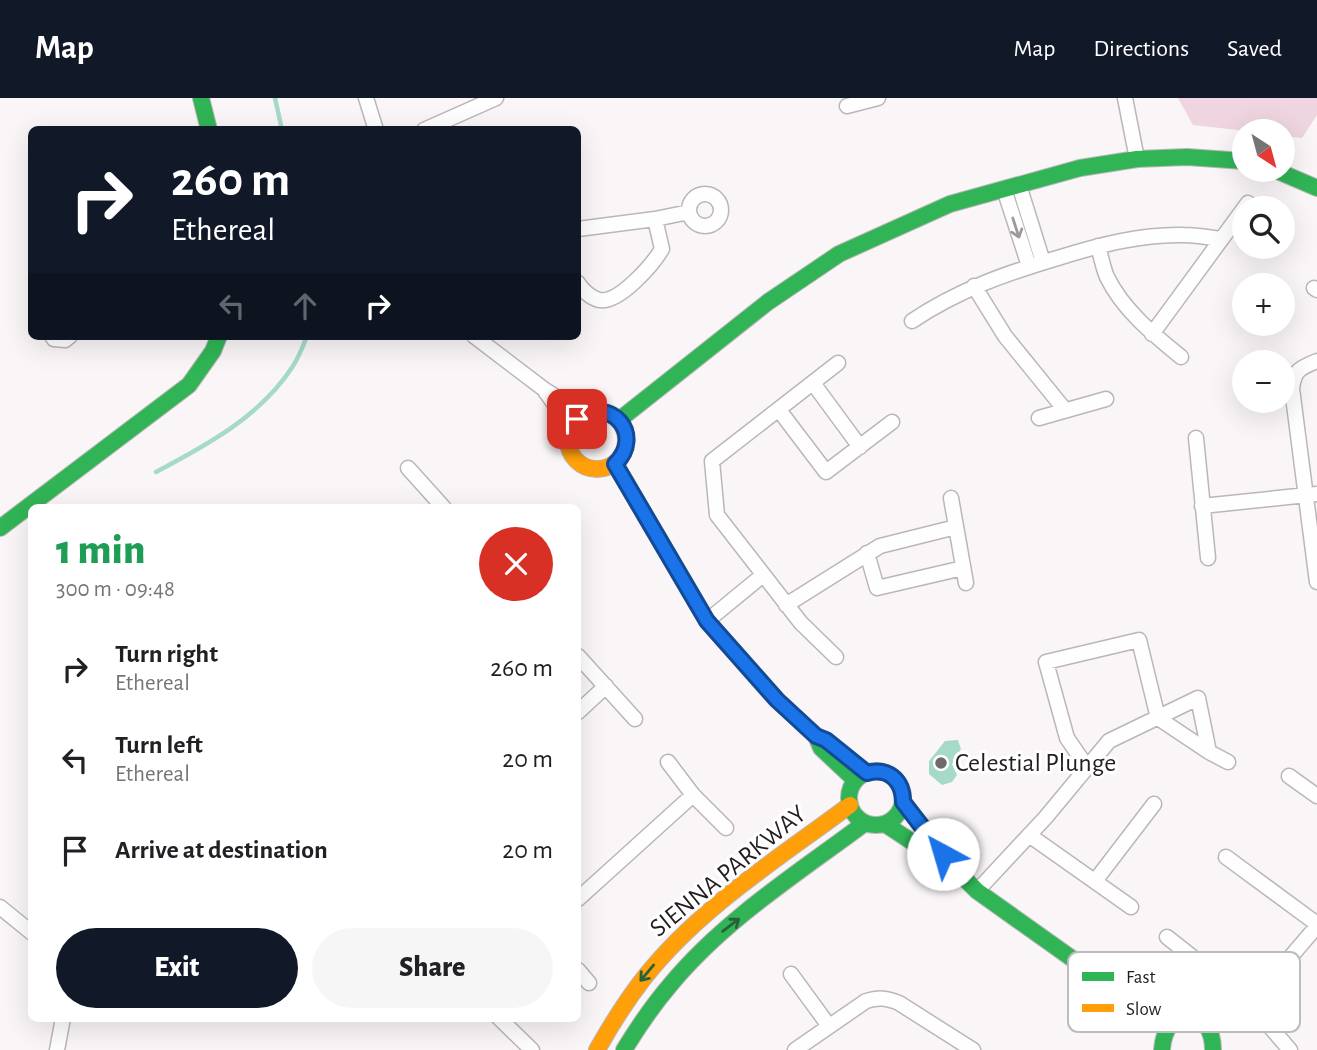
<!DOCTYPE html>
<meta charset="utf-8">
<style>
:root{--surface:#fff;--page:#f6f6f6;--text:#202124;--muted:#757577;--accent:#111827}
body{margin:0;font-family:"Alegreya Sans",sans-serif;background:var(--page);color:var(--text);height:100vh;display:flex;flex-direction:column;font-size:26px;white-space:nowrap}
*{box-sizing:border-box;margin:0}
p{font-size:23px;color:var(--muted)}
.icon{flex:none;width:38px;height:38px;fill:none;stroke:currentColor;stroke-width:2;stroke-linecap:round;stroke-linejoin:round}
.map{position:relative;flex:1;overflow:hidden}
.side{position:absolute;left:28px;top:406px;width:553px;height:518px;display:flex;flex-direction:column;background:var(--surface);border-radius:10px;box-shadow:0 7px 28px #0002}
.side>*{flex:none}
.guide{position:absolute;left:28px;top:28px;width:553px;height:214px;border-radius:10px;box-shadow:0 7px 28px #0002;background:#111827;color:#fff;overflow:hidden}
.needle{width:46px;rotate:144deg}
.fabs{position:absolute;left:1232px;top:21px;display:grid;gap:14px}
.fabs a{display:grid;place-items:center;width:63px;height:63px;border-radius:50%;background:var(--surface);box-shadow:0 7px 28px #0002;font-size:35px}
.pin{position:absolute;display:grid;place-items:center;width:60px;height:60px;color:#fff;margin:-30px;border-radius:14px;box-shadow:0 4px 10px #0006}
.me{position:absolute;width:77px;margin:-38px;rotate:321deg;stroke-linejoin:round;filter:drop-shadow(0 0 5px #0008)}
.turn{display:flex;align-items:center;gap:24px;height:147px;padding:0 28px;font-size:32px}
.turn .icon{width:91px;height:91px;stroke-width:2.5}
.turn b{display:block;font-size:49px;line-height:60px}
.lanes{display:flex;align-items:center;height:66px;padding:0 28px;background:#0003;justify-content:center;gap:35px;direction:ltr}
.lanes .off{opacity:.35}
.round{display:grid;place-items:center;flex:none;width:74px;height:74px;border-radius:37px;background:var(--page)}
.headline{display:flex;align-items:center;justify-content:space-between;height:119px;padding:0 28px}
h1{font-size:42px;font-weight:800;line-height:52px;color:#1e9e55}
.action{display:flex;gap:14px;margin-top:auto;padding:14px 28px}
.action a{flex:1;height:80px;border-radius:42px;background:var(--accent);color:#fff;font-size:28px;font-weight:800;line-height:80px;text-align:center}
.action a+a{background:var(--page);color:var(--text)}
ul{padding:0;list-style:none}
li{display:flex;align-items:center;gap:21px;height:91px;padding:0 28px}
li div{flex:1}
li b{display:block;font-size:26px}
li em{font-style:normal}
header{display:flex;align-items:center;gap:42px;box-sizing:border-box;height:98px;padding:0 35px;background:var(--accent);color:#fff}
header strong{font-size:33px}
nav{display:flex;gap:38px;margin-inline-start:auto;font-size:24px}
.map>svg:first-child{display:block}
.green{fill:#eed5e0}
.water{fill:#a5dac9}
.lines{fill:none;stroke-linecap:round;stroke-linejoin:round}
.stream{stroke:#a5dac9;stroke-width:4.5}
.street-casing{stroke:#bbb6b8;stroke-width:17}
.fast-casing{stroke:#bbb6b8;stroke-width:18}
.slow-casing{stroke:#bbb6b8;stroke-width:18}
.street{stroke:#fefefe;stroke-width:14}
.fast{stroke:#30b455;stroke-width:16}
.slow{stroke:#ff9f0a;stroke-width:16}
.oneway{stroke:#9b999a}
.oneway2{stroke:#286238}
.route-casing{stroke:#114b97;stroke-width:18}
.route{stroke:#1a73e8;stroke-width:12}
.poi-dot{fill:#6e696b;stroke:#fff;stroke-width:2.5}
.labels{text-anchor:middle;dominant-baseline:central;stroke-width:6;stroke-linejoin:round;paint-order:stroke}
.poi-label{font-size:26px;fill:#221e20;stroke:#fff;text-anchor:start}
.street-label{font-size:26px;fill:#221e20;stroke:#fff}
.key{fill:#fff;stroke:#bdbcbc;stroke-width:2}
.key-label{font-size:19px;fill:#221e20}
</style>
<header>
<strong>Map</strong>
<nav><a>Map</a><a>Directions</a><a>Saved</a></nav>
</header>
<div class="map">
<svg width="1317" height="952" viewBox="0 0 1317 952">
<rect width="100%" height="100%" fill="#faf5f7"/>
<path class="green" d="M1178 0H1317V17L1302 40 1283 38V33H1247L1193 27Z"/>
<path class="water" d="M958 642 961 651 952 666 957 677 952 684 942 687 929 676V663L945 643Z"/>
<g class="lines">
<path class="stream" d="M275 0 282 32
M156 374C207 347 261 318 293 268 299 259 303 248 307 238"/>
<g class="street-casing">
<path id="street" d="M366 0 376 32
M1125 0 1137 61
M847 8 878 0
M424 32 496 0
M1019 87 1043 164
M1004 91 1029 168
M689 112a16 16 0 1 1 32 0a16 16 0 1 1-32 0Z
M578 131 655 121 689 114
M1098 148C1101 158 1103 170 1107 179 1123 212 1154 237 1181 259
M578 185C582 192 591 200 599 202 619 206 653 166 662 151L655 121
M974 188 1005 238 1065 312
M1314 190 1317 192
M912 223C958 192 1007 175 1061 159 1100 147 1141 136 1183 137 1195 137 1208 139 1220 141
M1152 236 1248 105
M52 238 54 241 65 242 70 238
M474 238 545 292 584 316
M1317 263C1300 270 1294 272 1292 291L1317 484
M813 285 860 349
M545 293 571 329
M779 312 826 374 892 324
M1039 320 1106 301
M1196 340 1208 460
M408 370 444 410
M951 400 966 485
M1202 408 1317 396
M867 455 877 490 963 470
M786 507 880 448 956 429
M707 523 763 477
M578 558 635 621
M836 559 801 525 717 417 712 363 838 265
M578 614 606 588
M668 664 693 697 726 730
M1087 669 1067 640 1046 564 1139 542 1158 620 1209 654 1228 664
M1289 678 1317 698
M1029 737 1131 809
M1226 759 1317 826
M1095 783 1154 706
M977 793 1046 719 1109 643 1198 600 1209 654
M578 801 693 697
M0 809 32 835
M1167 839 1248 903 1290 952
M578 872 589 885
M791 876 829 928
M499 920 532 952
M1211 930 1248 903 1282 869 1317 828
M57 952 63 920
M795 952 866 903C879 899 887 900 899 905L973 952"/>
</g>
<g class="fast-casing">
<path id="fast" d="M201 0 209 32
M1275 72 1317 90
M619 322 768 204 839 156 950 106 1080 70 1137 61 1187 59 1244 63
M615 366 707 523 777 602 816 638 821 650 855 682
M0 430 189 287 213 253 219 238
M849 700a27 27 0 1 1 54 0a27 27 0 1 1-54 0Z
M903 704 957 773 977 793 1167 928
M885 726 941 763
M624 952C638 929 653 907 671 886 724 822 798 775 865 725
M1162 952C1165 905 1213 907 1213 952"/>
</g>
<g class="slow-casing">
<path id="slow" d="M568 342a29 29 0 1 1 58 0a29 29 0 1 1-58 0Z
M597 952C611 927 626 903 644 880 699 810 779 760 850 707"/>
</g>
<use href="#street" class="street"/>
<use href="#fast" class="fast"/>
<use href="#slow" class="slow"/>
</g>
<defs><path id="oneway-shaft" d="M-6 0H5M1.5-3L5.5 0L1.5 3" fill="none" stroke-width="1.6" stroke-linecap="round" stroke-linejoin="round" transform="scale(1.75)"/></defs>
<use class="oneway" href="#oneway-shaft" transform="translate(1016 130) rotate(72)"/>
<g class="oneway2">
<use href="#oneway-shaft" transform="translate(731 827) rotate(-37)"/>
<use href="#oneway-shaft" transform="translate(647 875) rotate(130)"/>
</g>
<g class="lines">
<g class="route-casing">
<path id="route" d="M577 321C611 297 645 337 615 366L707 523 777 602 816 638 826 642 867 675C888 669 903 682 903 704L943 756"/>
</g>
<use href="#route" class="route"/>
</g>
<circle class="poi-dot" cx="941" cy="665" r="7"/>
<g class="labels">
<g class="poi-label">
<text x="955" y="665">Celestial Plunge</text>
</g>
<g class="street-label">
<text transform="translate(728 773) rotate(-39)">SIENNA PARKWAY</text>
</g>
</g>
<rect x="1068" y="854" width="232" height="80" rx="10" class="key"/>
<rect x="1082" y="874" width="32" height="9" fill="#30b455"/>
<rect x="1082" y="906" width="32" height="8" fill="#ff9f0a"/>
<g class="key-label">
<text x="1126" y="885">Fast</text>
<text x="1126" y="917">Slow</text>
</g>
</svg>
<div class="fabs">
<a><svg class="needle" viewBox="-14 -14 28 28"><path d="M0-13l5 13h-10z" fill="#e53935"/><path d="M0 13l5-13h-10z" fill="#757577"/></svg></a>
<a><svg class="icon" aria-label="search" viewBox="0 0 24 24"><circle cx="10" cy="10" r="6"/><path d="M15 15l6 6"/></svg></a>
<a>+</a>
<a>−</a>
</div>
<div class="pin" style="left:577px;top:321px;background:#d93025"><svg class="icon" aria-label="arrive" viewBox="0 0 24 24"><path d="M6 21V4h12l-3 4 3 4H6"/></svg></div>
<svg class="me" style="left:943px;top:756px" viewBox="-20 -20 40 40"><circle r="19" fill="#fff"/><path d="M0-13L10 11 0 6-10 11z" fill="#1a73e8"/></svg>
<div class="guide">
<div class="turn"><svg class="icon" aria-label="right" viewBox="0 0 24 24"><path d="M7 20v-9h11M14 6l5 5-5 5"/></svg><div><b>260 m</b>Ethereal</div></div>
<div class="lanes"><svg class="icon off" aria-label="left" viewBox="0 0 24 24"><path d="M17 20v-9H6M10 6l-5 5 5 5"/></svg><svg class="icon off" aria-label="ahead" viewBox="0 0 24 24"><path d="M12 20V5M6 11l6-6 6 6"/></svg><svg class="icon" aria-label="right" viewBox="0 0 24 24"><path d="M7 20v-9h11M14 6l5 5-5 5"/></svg></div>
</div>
<section class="side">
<div class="headline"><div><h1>1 min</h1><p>300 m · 09:48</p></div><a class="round" style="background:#d93025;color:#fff"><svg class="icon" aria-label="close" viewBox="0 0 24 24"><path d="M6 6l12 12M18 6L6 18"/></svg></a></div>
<ul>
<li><svg class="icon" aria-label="right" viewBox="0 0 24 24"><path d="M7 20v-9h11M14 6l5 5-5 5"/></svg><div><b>Turn right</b><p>Ethereal</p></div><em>260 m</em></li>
<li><svg class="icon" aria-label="left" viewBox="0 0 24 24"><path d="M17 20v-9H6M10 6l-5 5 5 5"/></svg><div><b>Turn left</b><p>Ethereal</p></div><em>20 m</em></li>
<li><svg class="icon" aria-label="arrive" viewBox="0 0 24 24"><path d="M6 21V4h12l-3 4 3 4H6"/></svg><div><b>Arrive at destination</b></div><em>20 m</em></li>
</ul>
<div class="action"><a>Exit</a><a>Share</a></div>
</section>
</div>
